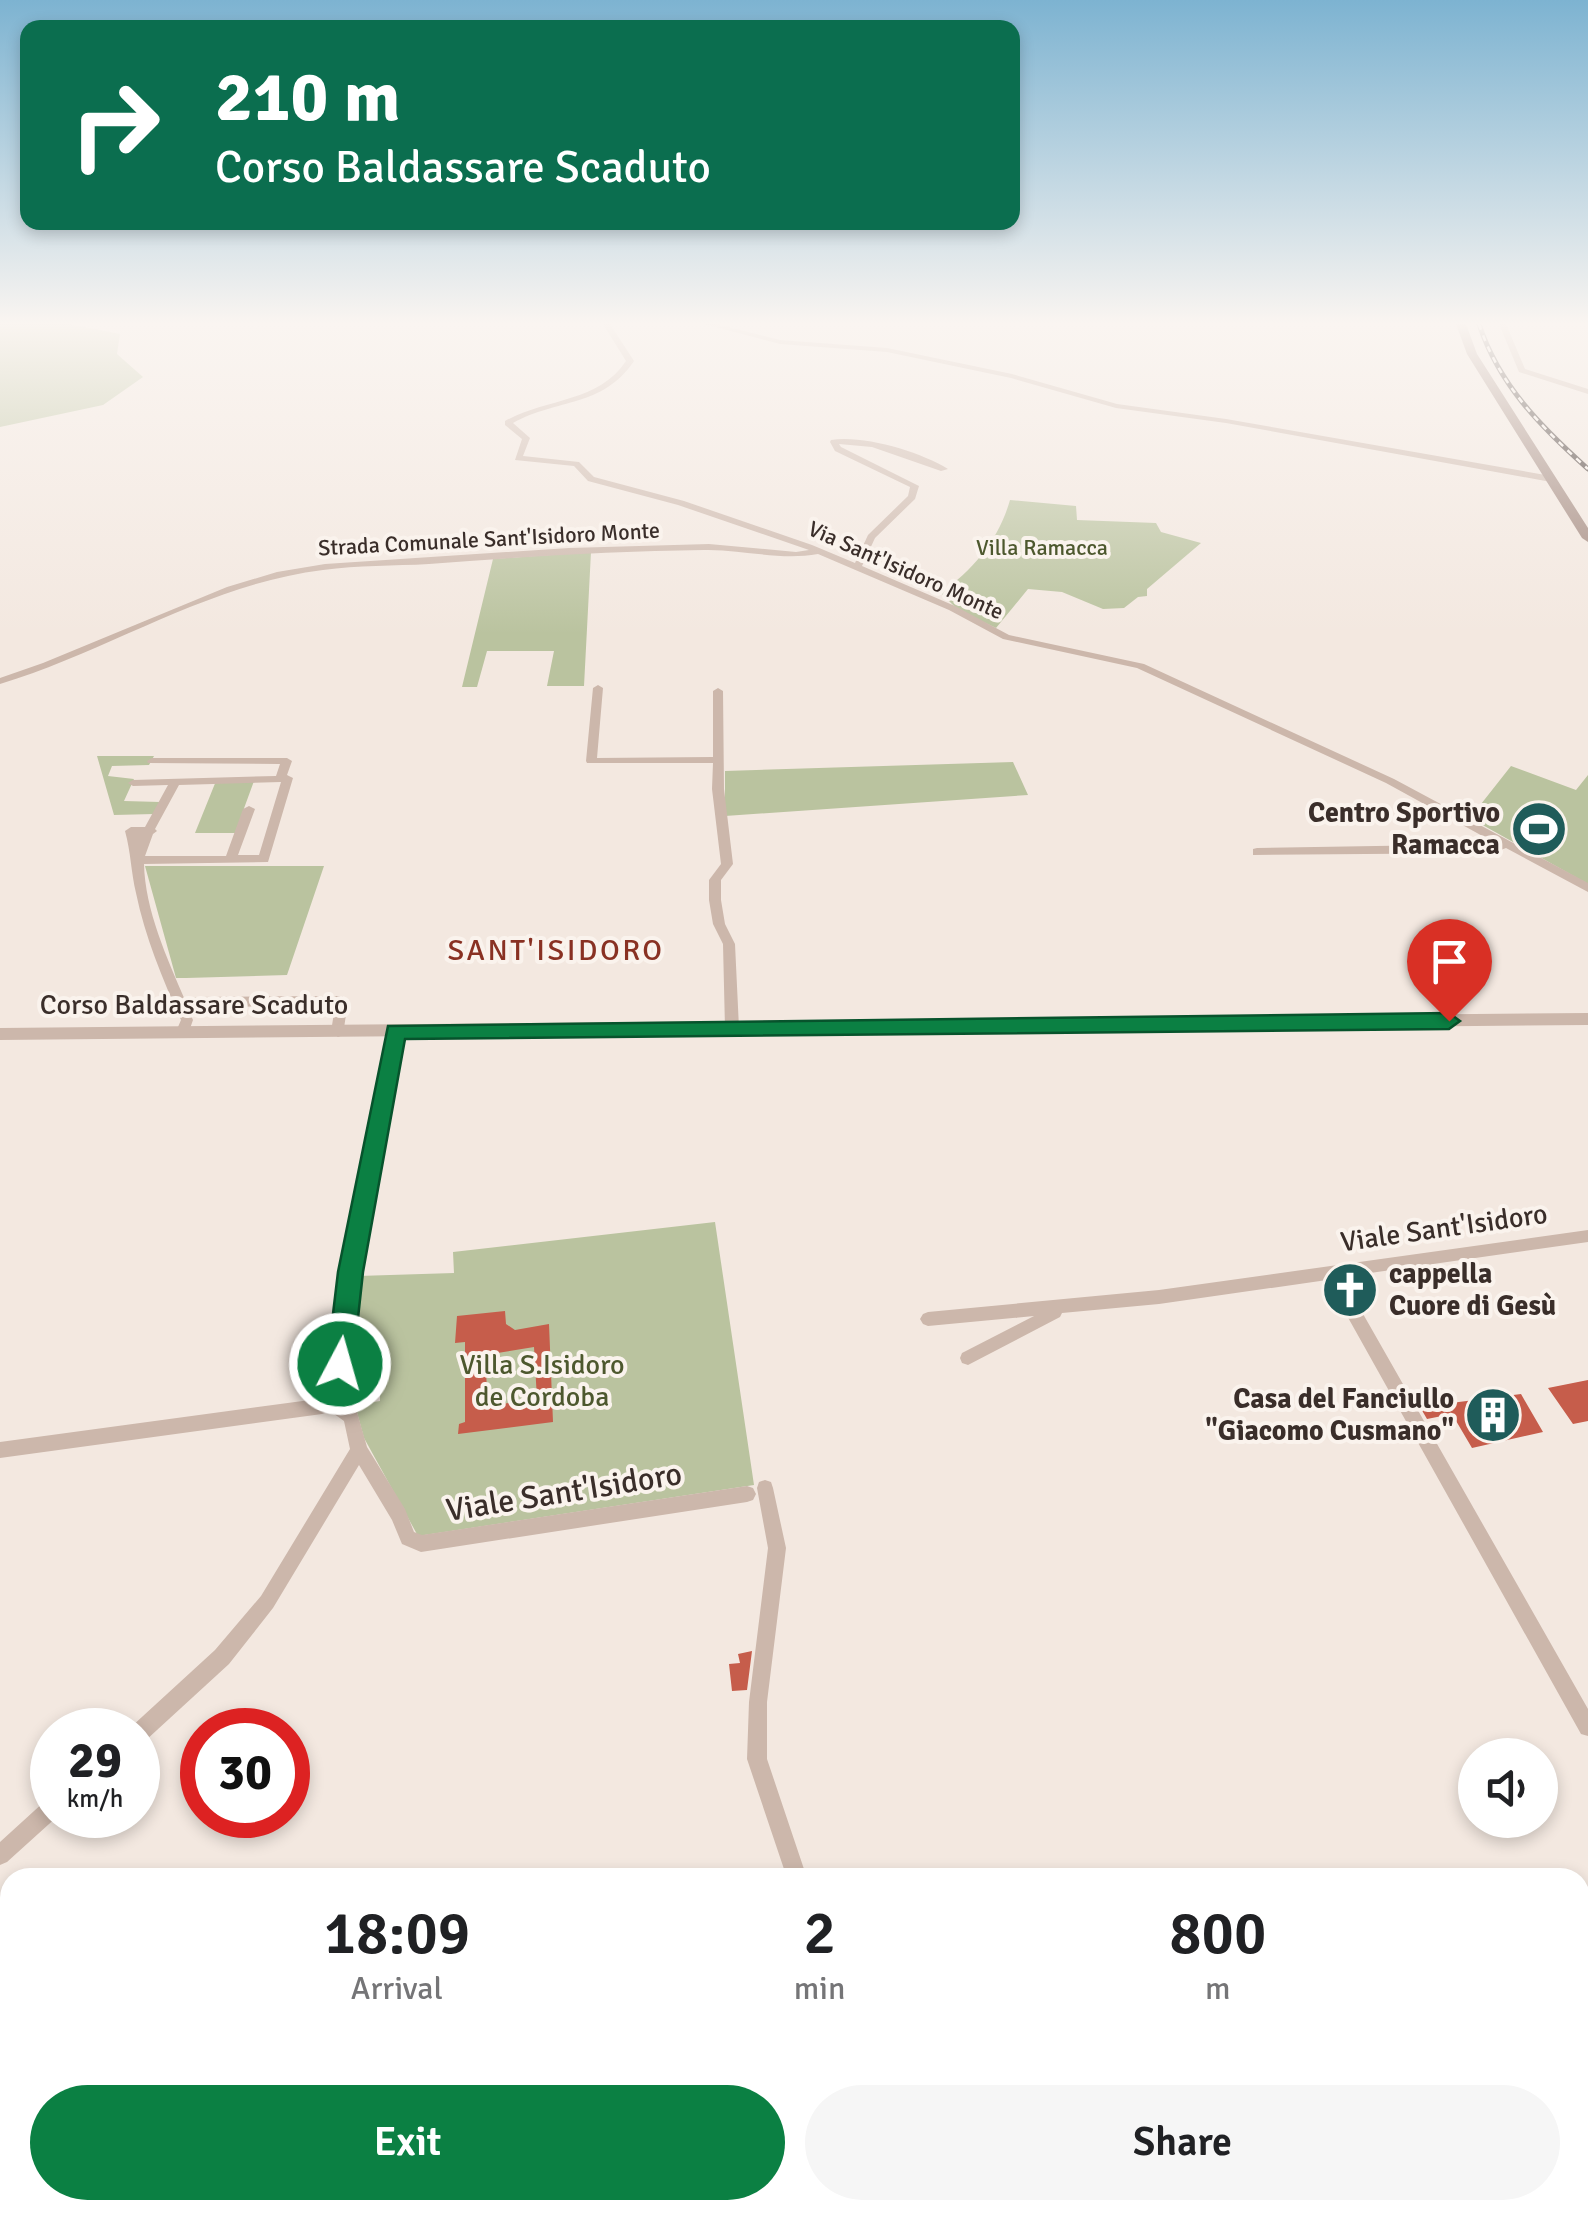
<!DOCTYPE html>
<meta charset="utf-8">
<style>
:root{--surface:#fff;--page:#f6f6f6;--text:#202124;--muted:#757577;--accent:#0b8043}
body{margin:0;font-family:Signika,sans-serif;background:var(--page);color:var(--text);height:100vh;display:flex;flex-direction:column;font-size:38px;white-space:nowrap}
*{box-sizing:border-box;margin:0}
p{font-size:32px;color:var(--muted)}
.icon{flex:none;width:55px;height:55px;fill:none;stroke:currentColor;stroke-width:2;stroke-linecap:round;stroke-linejoin:round}
.map{position:relative;flex:1;overflow:hidden}
.details{position:absolute;left:0px;top:1868px;width:1590px;height:352px;display:flex;flex-direction:column;background:var(--surface);border-radius:30px 30px 0 0;box-shadow:0 5px 15px #0003}
.details>*{flex:none}
.banner{position:absolute;left:20px;top:20px;width:1000px;height:210px;border-radius:20px;box-shadow:0 5px 15px #0003;background:#0b6e4f;color:#fff;overflow:hidden}
.tools{position:absolute;left:1458px;top:1738px;display:grid;gap:20px}
.tools a{display:grid;place-items:center;width:100px;height:100px;border-radius:50%;background:var(--surface);box-shadow:0 5px 15px #0003;font-size:50px}
.speed{position:absolute;left:30px;top:1708px;display:flex;gap:20px;font-size:50px;font-weight:700;text-align:center}
.speed>*{display:grid;place-content:center;width:130px;height:130px;border-radius:50%;background:var(--surface);box-shadow:0 5px 15px #0003;line-height:1}
.speed small{font-size:25px;font-weight:400}
.speed .limit{border:15px solid #d22;background:#fff;color:#111}
.pin{position:absolute;display:grid;place-items:center;width:85px;height:85px;color:#fff;margin:-102px -42px;border-radius:50% 50% 50% 0;rotate:-45deg;box-shadow:0 0 10px #0007}
.pin .icon{rotate:45deg}
.me{position:absolute;width:110px;margin:-55px;rotate:6deg;stroke-linejoin:round;filter:drop-shadow(0 0 8px #0008)}
.turn{display:flex;align-items:center;gap:35px;height:210px;padding:0 30px;font-size:45px}
.turn .icon{width:130px;height:130px;stroke-width:2.5}
.turn b{display:block;font-size:70px;line-height:85px}
.eta{display:flex;justify-content:space-evenly;align-items:center;height:170px;text-align:center}
.eta b{font-size:60px;font-weight:600;line-height:70px}
.button{display:flex;gap:20px;margin-top:auto;padding:20px 30px}
.button a{flex:1;height:115px;border-radius:60px;background:var(--accent);color:#fff;font-size:40px;font-weight:600;line-height:115px;text-align:center}
.button a+a{background:var(--page);color:var(--text)}
.map>svg:first-child{display:block}
.green{fill:#bac39f}
.building{fill:#c65d4b;fill-rule:evenodd}
.lines{fill:none;stroke-linecap:round;stroke-linejoin:round}
.minor{fill:#ccb7ab;fill-rule:evenodd}
.tertiary{fill:#ccb7ab;fill-rule:evenodd}
.secondary{fill:#a0867c;fill-rule:evenodd}
.rail-casing{stroke:#3a2e2a;stroke-width:5}
.rail{stroke:#faf3ed;stroke-width:2.5;stroke-dasharray:6;stroke-linecap:butt}
.route{fill:#0b8043;stroke:#07532c;stroke-width:2.5}
.labels{text-anchor:middle;dominant-baseline:central;stroke-width:8;stroke-linejoin:round;paint-order:stroke}
.far-street-label{font-size:22px;fill:#3a2e2a;stroke:#faf3ed}
.far-park-label{font-size:22px;fill:#4d582e;stroke:#faf3ed}
.poi-label{font-size:28px;font-weight:bold;fill:#3a2e2a;stroke:#faf3ed;text-anchor:end}
.street-label{font-size:28px;fill:#3a2e2a;stroke:#faf3ed}
.park-label{font-size:28px;fill:#4d582e;stroke:#faf3ed}
.neighbourhood-label{font-size:30px;letter-spacing:2.5px;fill:#893123;stroke:#faf3ed}
.near-street-label{font-size:32px;fill:#3a2e2a;stroke:#faf3ed}
</style>
<div class="map">
<svg width="1588" height="2218" viewBox="0 0 1588 2218">
<rect width="100%" height="100%" fill="#f3e8e0"/>
<path class="green" d="M0 324H69L120 334 117 354 143 377 103 405 0 427Z
M1010 500 1076 506 1077 520 1156 523 1161 532 1201 543 1147 589V596L1138 597 1124 608 1103 609 1062 592 1028 589 996 628 958 610 941 593C974 569 999 539 1010 500Z
M591 552 584 686H547L554 651H487L477 687H462L493 559Z
M97 756H154L149 765 112 766 108 776 134 779 124 801 160 802 154 814 114 815Z
M1013 762 1028 795 725 816V771Z
M1511 766 1576 790 1588 775V884L1470 818Z
M216 781H254L235 833H195Z
M145 866H324L287 975 186 978H176Z
M715 1222 754 1485 418 1536 364 1438 355 1405 380 1401V1386L349 1390 346 1387 358 1276 454 1273 453 1252Z"/>
<path class="building" d="M505 1311 506 1324 515 1330 549 1324 553 1422 458 1434 459 1424 465 1422V1342L455 1343 457 1316ZM534 1347 537 1399 488 1406 485 1355Z
M1588 1380V1421L1573 1424 1548 1388Z
M1521 1394 1543 1432 1472 1448 1452 1414 1427 1419 1420 1407Z
M752 1651 747 1690 732 1691 729 1664 740 1663 738 1654Z"/>
<g class="lines">
<path class="minor" d="M603 324H610L634 361C602 408 558 398 513 423L530 438 523 456 579 462 594 477 684 501 812 545 855 563 868 535 908 496 910 487 835 451 830 442 831 440C865 435 920 452 948 469L941 471 872 447 839 444 841 447 919 486 915 499 875 538 862 566 955 606 1009 635 1144 664 1394 779 1588 883V892L1506 848 1493 853 1253 855V849L1257 848 1497 844 1386 783 1137 668 1003 639 949 610 818 554C779 561 742 549 704 550 612 551 521 557 429 564 394 566 358 565 323 570 208 584 109 651 0 684V678L43 663 227 587 277 572 325 564 569 548 709 544 796 552 809 550 678 505 588 481 574 466 515 460 522 439 505 425V421C546 398 598 403 626 361Z
M704 324H716L780 340 887 348 1012 374 1117 404 1226 419 1551 476 1555 479 1551 482 1226 423 1116 408 1011 378 887 352 780 344Z
M1499 324H1506L1525 369 1588 389V394L1519 372Z
M598 685 603 688 597 758 713 757V691L718 688 723 691 724 789 733 864 721 880V900L725 924 735 944 739 1028 737 1031H727L725 1028 723 944 713 924 709 900V880L721 864 712 789 713 763H587L586 761 593 688Z
M152 758H287L292 761 287 775 293 778 268 862 144 864C145 910 167 958 185 1000L197 997 342 996 348 1001 343 1035 338 1037 331 1032 335 1006 197 1007 188 1009 193 1020 187 1037H177L175 1034 181 1020C163 980 145 937 136 893 131 872 131 853 125 831L131 827H145L168 785 133 786 128 783 133 780 276 776 280 764 148 763 147 761ZM281 782 259 855H238L255 809 249 806 243 809 226 856H145L153 834 157 831 155 829 179 785Z
M395 1026 402 1031 358 1272 344 1395 341 1401 357 1412 367 1447 405 1509 414 1532 422 1535 747 1486 753 1488 756 1494 753 1500 747 1502 421 1552 402 1544 392 1520 359 1465 273 1608 229 1664 145 1741 138 1744V1730H130L131 1727 215 1650 261 1596 350 1449 344 1421 330 1411 322 1414 0 1458V1442L325 1398 328 1393 342 1272 388 1031Z
M1588 1230V1242L1342 1277 1588 1709V1736L1581 1734 1327 1280 1159 1304 1062 1313 1060 1317 968 1365 962 1363 960 1358 962 1353 1034 1316 928 1326 923 1324 920 1319 923 1314 928 1312 1159 1290Z
M765 1480 771 1482 773 1488 786 1548 767 1702V1759L807 1878H787L747 1759 749 1702 768 1548 757 1488 759 1482Z
M52 1798V1815H59L7 1862 0 1865V1842L45 1801Z
M868 2210H892L894 2218H870Z"/>
<path class="tertiary" d="M1588 1013V1025L0 1040V1028Z"/>
<path class="secondary" d="M1456 324H1466L1477 354 1588 528V542L1582 538 1467 354Z"/>
<g class="rail-casing">
<path id="rail" d="M1479 324C1499 385 1541 427 1588 469"/>
</g>
<use href="#rail" class="rail"/>
</g>
<linearGradient id="sky" x2="0" y2="1"><stop stop-color="#7db3d1"/><stop offset="0.51" stop-color="#faf5f1"/><stop offset="1" stop-color="#faf5f1" stop-opacity="0"/></linearGradient>
<rect width="1588" height="634" fill="url(#sky)"/>
<path class="route" d="M1449 1013 1460 1021 1449 1029 405 1039 363 1272 353 1364 349 1372 340 1376 331 1372 327 1364 338 1272 388 1026Z"/>
<defs>
<g id="stadium-disc" transform="scale(2.875)"><circle r="9.5" fill="#1f5c5a" stroke="#faf3ed"/><path d="M0-5a6.5 5 0 1 0 0 10a6.5 5 0 1 0 0-10ZM-3.5-1.8h7v3.6h-7Z" fill="#fff"/></g>
<g id="church-disc" transform="scale(2.875)"><circle r="9.5" fill="#1f5c5a" stroke="#faf3ed"/><path d="M-1.2-6h2.4v3.5h3.3v2.4h-3.3V6h-2.4V-.1h-3.3v-2.4h3.3Z" fill="#fff"/></g>
<g id="building-disc" transform="scale(2.875)"><circle r="9.5" fill="#1f5c5a" stroke="#faf3ed"/><path d="M-4-6H4V6H1V3H-1V6H-4ZM-2.5-4.3h1.7v1.8h-1.7ZM.8-4.3h1.7v1.8H.8ZM-2.5-1h1.7V.8h-1.7ZM.8-1h1.7V.8H.8Z" fill="#fff"/></g>
</defs>
<g fill-rule="evenodd">
<use href="#stadium-disc" x="1539" y="829"/>
<use href="#church-disc" x="1350" y="1290"/>
<use href="#building-disc" x="1493" y="1415"/>
</g>
<g class="labels">
<g class="far-street-label">
<text transform="translate(489 539) rotate(-3)">Strada Comunale Sant'Isidoro Monte</text>
<text transform="translate(906 570) rotate(24)">Via Sant'Isidoro Monte</text>
</g>
<g class="far-park-label">
<text x="1042" y="547">Villa Ramacca</text>
</g>
<g class="poi-label">
<text x="1500" y="813">Centro Sportivo<tspan x="1500" dy="32">Ramacca</tspan></text>
<text x="1389" y="1274" text-anchor="start">cappella<tspan x="1389" dy="32">Cuore di Gesù</tspan></text>
<text x="1454" y="1399">Casa del Fanciullo<tspan x="1454" dy="32">"Giacomo Cusmano"</tspan></text>
</g>
<g class="street-label">
<text x="194" y="1005">Corso Baldassare Scaduto</text>
<text transform="translate(1444 1228) rotate(-8)">Viale Sant'Isidoro</text>
</g>
<g class="park-label">
<text x="542" y="1365">Villa S.Isidoro<tspan x="542" dy="32">de Cordoba</tspan></text>
</g>
<g class="neighbourhood-label">
<text x="556" y="950">SANT'ISIDORO</text>
</g>
<g class="near-street-label">
<text transform="translate(564 1492) rotate(-9)">Viale Sant'Isidoro</text>
</g>
</g>
</svg>
<div class="tools">
<a><svg class="icon" aria-label="sound" viewBox="0 0 24 24"><path d="M4 9h4l5-4v14l-5-4H4zM17 9q2 3 0 6"/></svg></a>
</div>
<div class="speed"><div>29<small>km/h</small></div><div class="limit">30</div></div>
<div class="pin" style="left:1449px;top:1021px;background:#d93025"><svg class="icon" aria-label="arrive" viewBox="0 0 24 24"><path d="M6 21V4h12l-3 4 3 4H6"/></svg></div>
<svg class="me" style="left:340px;top:1364px" viewBox="-20 -20 40 40"><circle r="17" fill="#0b8043" stroke="#fff" stroke-width="3"/><path d="M0-11L8 9 0 5-8 9z" fill="#fff"/></svg>
<div class="banner">
<div class="turn"><svg class="icon" aria-label="right" viewBox="0 0 24 24"><path d="M7 20v-9h11M14 6l5 5-5 5"/></svg><div><b>210 m</b>Corso Baldassare Scaduto</div></div>
</div>
<section class="details">
<div class="eta">
<div><b>18:09</b><p>Arrival</p></div>
<div><b>2</b><p>min</p></div>
<div><b>800</b><p>m</p></div>
</div>
<div class="button"><a>Exit</a><a>Share</a></div>
</section>
</div>
